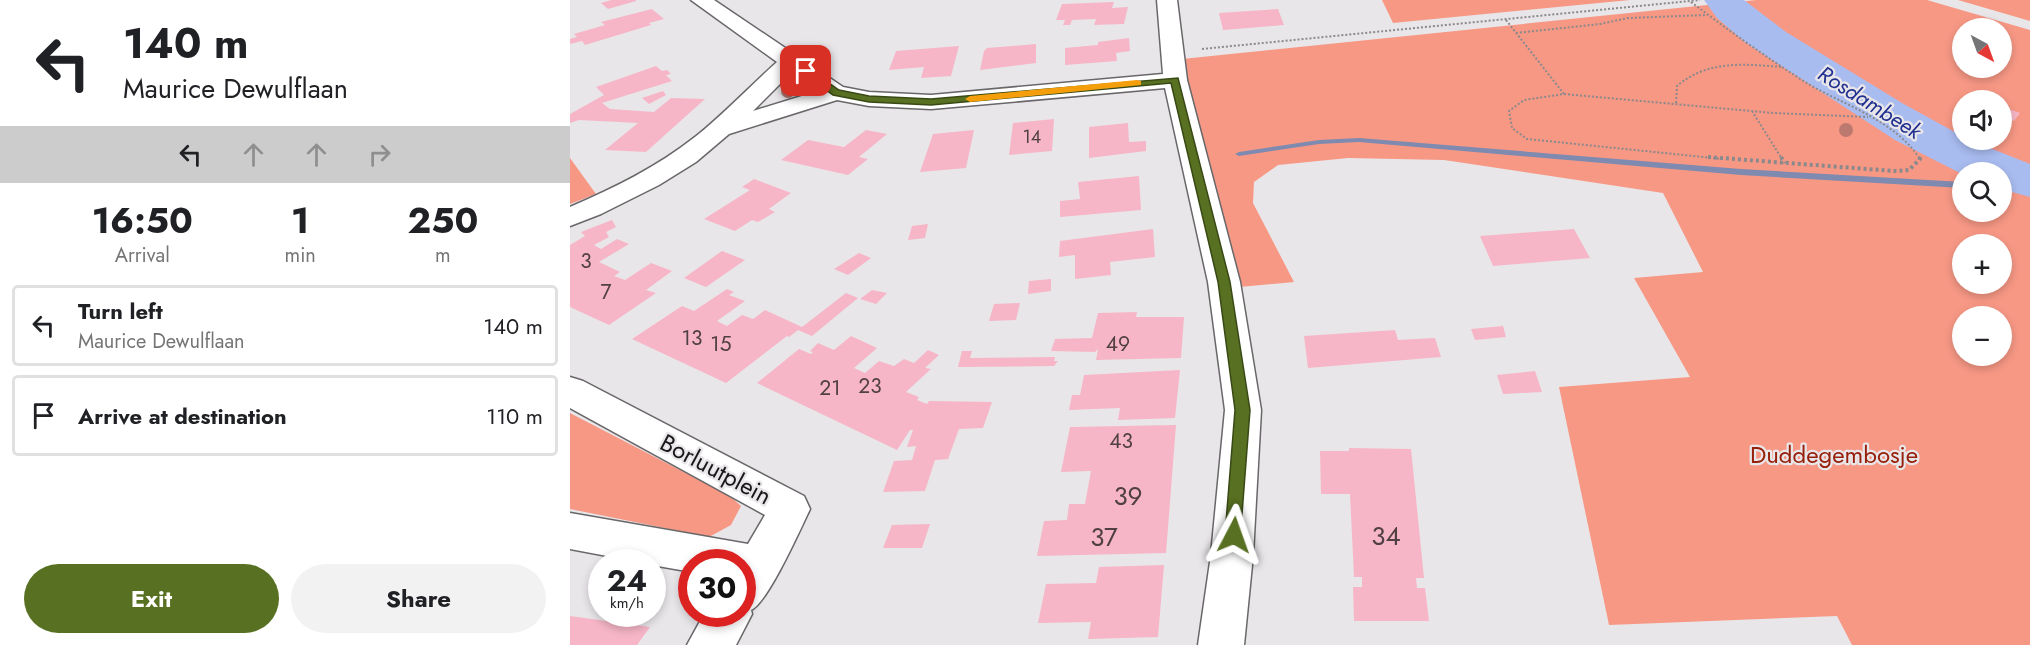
<!DOCTYPE html>
<meta charset="utf-8">
<style>
:root{--surface:#fff;--page:#f2f2f2;--text:#202124;--muted:#757577;--line:#e0e0e0;--accent:#587021}
body{margin:0;font-family:Jost,sans-serif;background:var(--page);color:var(--text);height:100vh;display:flex;flex-direction:column;font-size:22px;white-space:nowrap}
*{box-sizing:border-box;margin:0}
p{font-size:20px;color:var(--muted)}
.icon{flex:none;width:33px;height:33px;fill:none;stroke:currentColor;stroke-width:2;stroke-linecap:round;stroke-linejoin:round}
.map{position:relative;flex:1;overflow:hidden}
.sheet{display:flex;flex-direction:column;background:var(--surface);width:570px}
.sheet>*{flex:none}
.top-card{background:#fff;color:var(--text);overflow:hidden}
.needle{width:39px;rotate:139deg}
.fabs{position:absolute;left:1382px;top:18px;display:grid;gap:12px}
.fabs a{display:grid;place-items:center;width:60px;height:60px;border-radius:50%;background:var(--surface);box-shadow:0 3px 9px #0003;font-size:30px}
.speed{position:absolute;left:18px;top:549px;display:flex;gap:12px;font-size:30px;font-weight:700;text-align:center}
.speed>*{display:grid;place-content:center;width:78px;height:78px;border-radius:50%;background:var(--surface);box-shadow:0 3px 9px #0003;line-height:1}
.speed small{font-size:15px;font-weight:400}
.speed .limit{border:9px solid #d22;background:#fff;color:#111}
.pin{position:absolute;display:grid;place-items:center;width:51px;height:51px;color:#fff;margin:-26px;border-radius:12px;box-shadow:0 3px 9px #0006}
.me{position:absolute;width:66px;margin:-33px;rotate:4deg;stroke-linejoin:round;filter:drop-shadow(0 0 4px #0008)}
.turn{display:flex;align-items:center;gap:21px;height:126px;padding:0 24px;font-size:27px}
.turn .icon{width:78px;height:78px;stroke-width:2.5}
.turn b{display:block;font-size:42px;line-height:51px}
.lanes{display:flex;align-items:center;height:57px;padding:0 24px;background:#0003;justify-content:center;gap:30px;direction:ltr}
.lanes .off{opacity:.35}
.eta{display:flex;justify-content:space-evenly;align-items:center;height:102px;text-align:center}
.eta b{font-size:36px;font-weight:700;line-height:42px}
.cta{display:flex;gap:12px;margin-top:auto;padding:12px 24px}
.cta a{flex:1;height:69px;border-radius:36px;background:var(--accent);color:#fff;font-size:24px;font-weight:700;line-height:69px;text-align:center}
.cta a+a{background:var(--page);color:var(--text)}
ul{padding:0;list-style:none}
li{display:flex;align-items:center;gap:18px;height:81px;margin:0 12px 9px;padding:0 12px;border:3px solid var(--line);border-radius:6px}
li div{flex:1}
li b{display:block;font-size:22px}
li em{font-style:normal}
main{display:flex;flex:1;min-height:0}
.map>svg:first-child{display:block}
.green{fill:#f79885;fill-rule:evenodd}
.lines{fill:none;stroke-linecap:round;stroke-linejoin:round}
.stream{fill:#7e8aaf;fill-rule:evenodd}
.river{fill:#a9bcf0;fill-rule:evenodd}
.building{fill:#f6b6c7}
.minor-casing{stroke:#696769;stroke-width:3}
.path-far1{stroke:#8b898b;stroke-width:2;stroke-dasharray:2 2;stroke-linecap:butt}
.path{stroke:#8b898b;stroke-width:4;stroke-dasharray:3 3;stroke-linecap:butt}
.minor{fill:#fff;fill-rule:evenodd}
.tree{fill:#bc796f}
.route{fill:#587021;stroke:#394915;stroke-width:1.5}
.slow{fill:#f59e0b}
.labels{text-anchor:middle;dominant-baseline:central;stroke-width:4.5;stroke-linejoin:round;paint-order:stroke}
.far-number-label{font-size:18px;fill:#503f44}
.number-label{font-size:21px;fill:#503f44}
.far-water-label{font-size:22px;font-style:italic;fill:#203190;stroke:#e9e6e9}
.park-label{font-size:24px;fill:#97200b;stroke:#e9e6e9}
.street-label{font-size:24px;fill:#181718;stroke:#e9e6e9}
.near-number-label{font-size:26px;fill:#503f44}
</style>
<main>
<section class="sheet">
<div class="top-card">
<div class="turn"><svg class="icon" aria-label="left" viewBox="0 0 24 24"><path d="M17 20v-9H6M10 6l-5 5 5 5"/></svg><div><b>140 m</b>Maurice Dewulflaan</div></div>
<div class="lanes"><svg class="icon" aria-label="left" viewBox="0 0 24 24"><path d="M17 20v-9H6M10 6l-5 5 5 5"/></svg><svg class="icon off" aria-label="ahead" viewBox="0 0 24 24"><path d="M12 20V5M6 11l6-6 6 6"/></svg><svg class="icon off" aria-label="ahead" viewBox="0 0 24 24"><path d="M12 20V5M6 11l6-6 6 6"/></svg><svg class="icon off" aria-label="right" viewBox="0 0 24 24"><path d="M7 20v-9h11M14 6l5 5-5 5"/></svg></div>
</div>
<div class="eta">
<div><b>16:50</b><p>Arrival</p></div>
<div><b>1</b><p>min</p></div>
<div><b>250</b><p>m</p></div>
</div>
<ul>
<li><svg class="icon" aria-label="left" viewBox="0 0 24 24"><path d="M17 20v-9H6M10 6l-5 5 5 5"/></svg><div><b>Turn left</b><p>Maurice Dewulflaan</p></div><em>140 m</em></li>
<li><svg class="icon" aria-label="arrive" viewBox="0 0 24 24"><path d="M6 21V4h12l-3 4 3 4H6"/></svg><div><b>Arrive at destination</b></div><em>110 m</em></li>
</ul>
<div class="cta"><a>Exit</a><a>Share</a></div>
</section>
<div class="map">
<svg width="1460" height="645" viewBox="0 0 1460 645">
<rect width="100%" height="100%" fill="#e9e6e9"/>
<path class="green" d="M812 0H1060L823 23Z
M1186 0H1357L1460 30V645H1282L1267 616 1039 625 989 387 1120 377 1064 278 1133 272 1093 193 874 160 778 158 708 165 684 182 683 203 724 282 669 287 612 59ZM1392 28H1431V68H1392ZM1392 100H1431V140H1392ZM1392 172H1431V212H1392ZM1392 244H1431V284H1392ZM1392 316H1431V356H1392Z
M1388 0H1460V21Z
M0 158 26 194 0 204Z
M0 413 160 496 171 506 161 525 139 537 0 509Z"/>
<g class="lines">
<path class="stream" d="M789 138 1171 169 1392 182V188L1171 175 789 142 749 144 669 156 665 154 669 152 749 140Z
M1460 180V186L1431 189V183Z"/>
<path class="river" d="M1134 0H1174L1216 32 1332 103 1392 136V140H1400L1460 164V197L1431 189V172L1392 174 1325 140 1176 43 1147 18Z"/>
</g>
<path class="building" d="M41 0H66V1L38 9 31 3Z
M544 2 542 8 558 7 554 24 524 25 526 19 502 20 500 25H493L495 20H486L492 4Z
M82 9 94 19 79 23 81 25 15 45 12 41 0 44V39L7 37 4 34 35 25 31 22Z
M708 9 714 25 653 30 649 13Z
M559 38 560 51 546 53 547 61 495 65V48L528 45V42Z
M466 44V63L410 70 414 51 417 48Z
M389 46 381 76 351 78 354 67 319 70 326 51Z
M86 66 92 71 97 70 101 74 96 75 102 81 32 103 40 109 84 112 101 98 135 99 76 152 35 150 68 123 9 120 0 123V114L34 95 26 87Z
M93 91 96 95 79 104 72 98Z
M1433 107 1450 113 1444 121 1431 117Z
M484 119 482 151 439 155 443 123Z
M558 123 559 142 576 141V151L519 158V127Z
M296 130 317 134 289 157 298 159 278 175 211 160 238 140 274 147Z
M404 130 396 168 350 172 363 134Z
M569 176 571 210 490 217V201L510 199 508 182Z
M184 179 221 193 199 209 205 212 188 222 182 220 165 231 134 219 180 190 172 187Z
M42 220 46 227 36 232 39 237 24 245 31 249 47 239 59 244 29 262 50 272 44 276 55 280 81 263 102 271 76 290 86 293 39 325 0 307V245L15 236 11 232Z
M358 224 355 238 338 240 342 226Z
M583 229 585 257 540 262 541 275 505 279V255L489 257 490 241Z
M1004 229 1020 258 923 266 910 236Z
M152 251 175 260 136 287 114 278Z
M289 253 301 258 278 275 264 269Z
M481 279V291L458 294 459 281Z
M157 289 164 292 159 295 175 301 147 321 157 326 172 315 183 319 195 310 232 327 276 293 288 298 242 336 228 330 219 337 217 336 156 383 62 339 112 306 124 311Z
M302 290 317 293 306 304 290 299Z
M450 303 446 320 419 321 424 304Z
M567 312 566 317H614L611 358 526 360 528 349 525 352 481 351 485 339 522 338 528 313Z
M933 326 936 337 905 340 901 329Z
M825 330 828 340 865 338 871 357 738 368 734 336Z
M281 336 307 348 284 368 295 373 309 361 324 366 334 359 344 363 358 350 369 355 355 368 361 369 336 392 349 397 347 400 357 404 359 401 422 402 413 428 389 429 378 459 365 460 355 491 313 492 324 461 342 460 346 446 337 447 343 430H340L327 450 187 383 229 349 241 354 243 352 240 351 248 343 264 350Z
M392 351H402L400 358 485 357 484 361H488L484 366 388 367Z
M610 370 605 418 548 420 550 408 499 410 502 395H510L514 375Z
M965 371 972 392 933 394 927 375Z
M606 425 596 553 467 556 474 521 497 520 499 504H515L521 471 491 472 500 427Z
M779 448 841 449 854 578H846L847 588H855L859 621H784L783 587H792V577H784L780 494H751L750 451H779Z
M360 524 352 548H313L322 525Z
M594 565 588 637 518 639 521 622 468 623 476 584 526 583 529 567Z
M0 616 80 627 67 645H0Z"/>
<g class="lines">
<g class="minor-casing">
<path id="minor" d="M121 0H144L273 87 299 92 361 95 593 74 587 0H607L617 80 670 282 691 410 683 555 674 645H628L641 555 655 410 638 282 595 88 361 109 299 106 267 100 159 134 126 162 89 185 31 214 0 226V207C44 188 87 167 125 137 154 114 179 87 207 62ZM221 73 248 91 183 111Z
M0 377 13 381 234 496 240 509C231 528 197 604 181 610L182 614 166 645H117L134 614H172V562H122V572L82 565V562H69L0 549V513L178 544 195 515 0 408Z"/>
</g>
<path class="path-far1" d="M1121 2C1158 30 1196 57 1235 82 1273 105 1325 120 1350 159
M936 20 994 94 954 100 939 111 942 128 957 139 1153 159
M946 33 1030 24 1058 18 1137 15
M632 49 1130 0
M994 94 1203 113 1298 117
M1106 103 1107 86C1137 60 1175 64 1212 67
M1182 111 1212 159"/>
<path class="path" d="M1138 157 1324 171 1339 170 1350 159 1349 157
M1211 157 1215 163"/>
<use href="#minor" class="minor"/>
</g>
<g class="tree">
<circle cx="218" cy="91" r="7"/>
<circle cx="1276" cy="130" r="7"/>
</g>
<path class="route" d="M233 69H239L269 90 299 96 361 99 608 78 660 282 680 410 670 540 664 542 658 540 655 535 665 410 648 282 601 83 361 105 299 102 263 95 233 73Z"/>
<path class="slow" d="M567 80 571 81V85L400 102 395 99 400 96Z"/>
<g class="labels">
<g class="far-number-label">
<text x="462" y="137">14</text>
</g>
<g class="number-label">
<text x="16" y="261">3</text>
<text x="36" y="292">7</text>
<text x="122" y="338">13</text>
<text x="151" y="344">15</text>
<text x="548" y="344">49</text>
<text x="300" y="386">23</text>
<text x="260" y="388">21</text>
<text x="551" y="441">43</text>
</g>
<g class="far-water-label">
<text transform="translate(1300 102) rotate(32)">Rosdambeek</text>
</g>
<g class="park-label">
<text x="1264" y="454">Duddegembosje</text>
</g>
<g class="street-label">
<text transform="translate(146 469) rotate(28)">Borluutplein</text>
</g>
<g class="near-number-label">
<text x="558" y="496">39</text>
<text x="816" y="536">34</text>
<text x="534" y="537">37</text>
</g>
</g>
</svg>
<div class="fabs">
<a><svg class="needle" viewBox="-14 -14 28 28"><path d="M0-13l5 13h-10z" fill="#e53935"/><path d="M0 13l5-13h-10z" fill="#757577"/></svg></a>
<a><svg class="icon" aria-label="sound" viewBox="0 0 24 24"><path d="M4 9h4l5-4v14l-5-4H4zM17 9q2 3 0 6"/></svg></a>
<a><svg class="icon" aria-label="search" viewBox="0 0 24 24"><circle cx="10" cy="10" r="6"/><path d="M15 15l6 6"/></svg></a>
<a>+</a>
<a>−</a>
</div>
<div class="speed"><div>24<small>km/h</small></div><div class="limit">30</div></div>
<div class="pin" style="left:236px;top:71px;background:#d93025"><svg class="icon" aria-label="arrive" viewBox="0 0 24 24"><path d="M6 21V4h12l-3 4 3 4H6"/></svg></div>
<svg class="me" style="left:664px;top:535px" viewBox="-20 -20 40 40"><path d="M0-17L14 15 0 8-14 15z" fill="#587021" stroke="#fff" stroke-width="4"/></svg>
</div>
</main>
